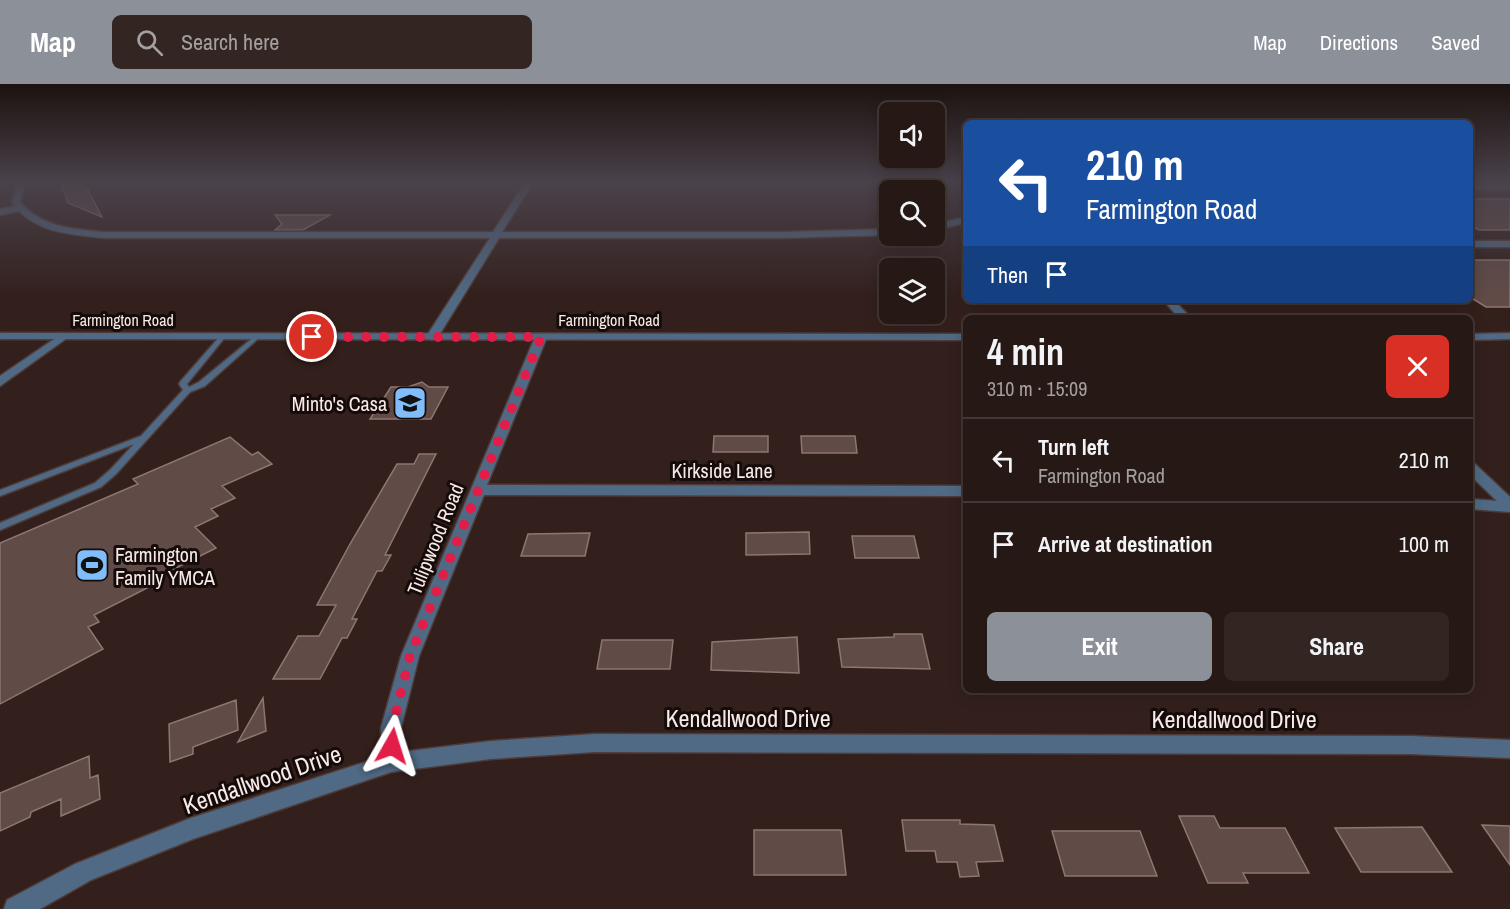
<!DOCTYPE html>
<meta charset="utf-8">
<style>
:root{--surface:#261815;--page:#322522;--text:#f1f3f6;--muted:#a4a0a0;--line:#423734;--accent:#8c9099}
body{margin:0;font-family:"Archivo Narrow",sans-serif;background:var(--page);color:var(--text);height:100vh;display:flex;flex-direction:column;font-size:22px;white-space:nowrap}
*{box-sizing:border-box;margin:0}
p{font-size:20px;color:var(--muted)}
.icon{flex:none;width:33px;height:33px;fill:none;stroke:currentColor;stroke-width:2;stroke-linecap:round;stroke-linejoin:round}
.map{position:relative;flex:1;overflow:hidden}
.panel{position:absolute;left:963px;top:231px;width:510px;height:378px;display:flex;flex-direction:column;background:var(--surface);border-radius:9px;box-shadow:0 3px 15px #0003,0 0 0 2px var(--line)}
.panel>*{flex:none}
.guide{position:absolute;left:963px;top:36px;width:510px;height:183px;border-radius:9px;box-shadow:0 3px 15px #0003,0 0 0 2px var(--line);background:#1a4fa0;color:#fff;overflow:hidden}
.controls{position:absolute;left:879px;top:18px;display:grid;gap:12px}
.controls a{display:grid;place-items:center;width:66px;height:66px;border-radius:9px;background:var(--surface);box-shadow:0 3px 15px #0003,0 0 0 2px var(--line);font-size:30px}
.pin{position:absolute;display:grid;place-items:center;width:51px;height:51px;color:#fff;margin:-26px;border:3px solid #fff;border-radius:50%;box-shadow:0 2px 6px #0007}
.me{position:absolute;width:66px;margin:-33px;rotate:6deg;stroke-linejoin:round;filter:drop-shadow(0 0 4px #0008)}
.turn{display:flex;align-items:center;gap:21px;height:126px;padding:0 24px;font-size:27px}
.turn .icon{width:78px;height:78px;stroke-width:2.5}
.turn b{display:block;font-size:42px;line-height:51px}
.then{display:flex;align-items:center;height:57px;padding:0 24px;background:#0003;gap:12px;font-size:22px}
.round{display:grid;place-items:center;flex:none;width:63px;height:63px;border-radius:9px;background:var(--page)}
.head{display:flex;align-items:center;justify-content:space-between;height:102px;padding:0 24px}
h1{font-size:36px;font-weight:700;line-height:45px}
.primary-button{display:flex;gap:12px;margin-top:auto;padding:12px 24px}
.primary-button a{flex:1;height:69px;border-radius:9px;background:var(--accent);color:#fff;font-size:24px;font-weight:700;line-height:69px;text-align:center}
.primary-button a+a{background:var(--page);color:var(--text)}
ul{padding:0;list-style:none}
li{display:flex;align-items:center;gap:18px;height:84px;padding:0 24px;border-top:2px solid var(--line)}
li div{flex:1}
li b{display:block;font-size:22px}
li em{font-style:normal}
header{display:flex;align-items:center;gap:36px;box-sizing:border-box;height:84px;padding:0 30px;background:var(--accent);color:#fff}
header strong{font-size:28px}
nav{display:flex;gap:33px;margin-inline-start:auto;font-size:21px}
.search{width:420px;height:54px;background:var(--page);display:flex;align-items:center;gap:15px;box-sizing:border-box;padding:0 21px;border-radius:9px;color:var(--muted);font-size:22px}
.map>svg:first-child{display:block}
.building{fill:#614b47;stroke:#8e7672;stroke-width:1.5}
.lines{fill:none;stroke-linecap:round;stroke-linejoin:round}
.service-casing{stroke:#4f3c39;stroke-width:3}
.minor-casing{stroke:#4f3c39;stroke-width:3}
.tertiary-casing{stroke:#4f3c39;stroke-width:3}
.service{fill:#506a85;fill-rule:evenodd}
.minor{fill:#506a85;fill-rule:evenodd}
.tertiary{fill:#506a85;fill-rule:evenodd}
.route{stroke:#e11d48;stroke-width:10;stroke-dasharray:0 18}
.labels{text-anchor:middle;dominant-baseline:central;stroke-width:6;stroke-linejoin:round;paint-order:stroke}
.far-street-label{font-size:16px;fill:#f8eae8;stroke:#150c0a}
.poi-label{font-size:20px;fill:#f8eae8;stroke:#150c0a;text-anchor:end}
.street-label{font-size:20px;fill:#f8eae8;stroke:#150c0a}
.near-street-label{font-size:24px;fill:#f8eae8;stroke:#150c0a}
</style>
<header>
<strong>Map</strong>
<div class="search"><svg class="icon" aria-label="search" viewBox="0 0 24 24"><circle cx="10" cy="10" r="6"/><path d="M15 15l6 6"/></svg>Search here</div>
<nav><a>Map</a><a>Directions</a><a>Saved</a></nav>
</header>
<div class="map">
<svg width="1510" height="825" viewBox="0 0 1510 825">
<rect width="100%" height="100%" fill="#33201c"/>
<path class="building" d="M81 99 84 104H87L102 133 68 119 62 102Z
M1470 115H1510V146H1479L1470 141Z
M275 131H330L303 146H275L282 140Z
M1470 176H1510V223H1486L1470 213Z
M422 298 429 303H448L431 335H370L391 303H408Z
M714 352H768V368H713Z
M801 352H855L857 369H802Z
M230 353 252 371 258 368 272 380 222 402 235 414 211 425 218 432 195 443 216 464 150 497 153 501 94 531 99 538 88 543 103 565 0 620V459L138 400 133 395Z
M419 370H436L385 471H391L382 487H377L352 535H357L347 554H342L320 595H273L298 552H319L336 521H317L350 460 397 380H414Z
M809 448 810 470 746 471V449Z
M590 449 585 472H521L528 450Z
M852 452H914L919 474H855Z
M894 550H922L930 585 842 583 838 555 894 553Z
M797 553 799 589 711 586 712 558Z
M602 556H673L670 585H597Z
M263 614 266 647 238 658Z
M236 616 238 646 193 663V670L170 678 169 640Z
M89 672 90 694 98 691 100 715 61 732V715L31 728 30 733 0 747V709Z
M1179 732H1214L1220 744H1285L1309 789H1243L1248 799H1208Z
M902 736H960V740L994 741 1003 777 976 778 979 792 960 793 957 778H937L935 767H906Z
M1482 741 1510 742V781Z
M1422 743 1452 788H1361L1335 744Z
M754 746H841L846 791H754Z
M1052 747H1140L1157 792H1065Z"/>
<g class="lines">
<g class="service-casing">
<path id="service" d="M223 250 226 252 187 300 189 303 199 298 255 252H259L260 253 205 302 190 308 116 390 101 403 0 446V439L95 399 110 386 134 360 0 412V406L141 352 183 306 179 300 180 298 221 251Z"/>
</g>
<g class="minor-casing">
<path id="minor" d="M18 97H26L20 118C41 143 73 145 104 148H493L526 97H534L502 148H781L890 145V151L781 154H499L438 253 432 256 426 253 490 154H104C75 151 40 149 19 127L0 131V125L15 122 12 118Z
M1470 101H1510V105H1470Z
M966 133V139L934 146V140Z
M1470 157H1510V163H1470Z
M1163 216H1174L1191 234H1179Z
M63 249 69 252 67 254 0 302V292Z
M541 250 547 253 487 401 966 402V412L484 411 419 572 401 644V668L491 657 595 650 1411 652 1510 656V674L1411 670 595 668 491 675 391 688 193 755 91 796 40 825H4L7 816 75 780 191 734 381 673V644L401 572 535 253Z
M1470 379 1475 380 1510 413V428L1470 425V415L1497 417 1470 391Z"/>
</g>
<g class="tertiary-casing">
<path id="tertiary" d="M0 249 966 250V256L0 255Z
M1510 249V255L1470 256V250Z"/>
</g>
<use href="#service" class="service"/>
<use href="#minor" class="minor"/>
<use href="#tertiary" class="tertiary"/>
</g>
<linearGradient id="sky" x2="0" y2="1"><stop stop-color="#1c120f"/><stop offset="0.46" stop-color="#4a424b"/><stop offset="1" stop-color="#4a424b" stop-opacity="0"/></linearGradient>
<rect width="1510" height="213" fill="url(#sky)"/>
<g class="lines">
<path class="route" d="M312 253H541L410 572 392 645V662"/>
</g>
<defs>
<g id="school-square" transform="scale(1.725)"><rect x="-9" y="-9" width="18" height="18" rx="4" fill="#81bdfa" stroke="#150c0a"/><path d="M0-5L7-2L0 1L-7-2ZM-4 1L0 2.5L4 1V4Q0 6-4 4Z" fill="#111"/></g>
<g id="stadium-square" transform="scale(1.725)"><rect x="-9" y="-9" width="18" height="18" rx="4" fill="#81bdfa" stroke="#150c0a"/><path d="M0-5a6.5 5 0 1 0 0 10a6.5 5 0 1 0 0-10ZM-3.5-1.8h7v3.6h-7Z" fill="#111"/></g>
</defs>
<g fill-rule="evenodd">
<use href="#school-square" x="410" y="319"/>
<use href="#stadium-square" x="92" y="481"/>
</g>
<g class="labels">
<g class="far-street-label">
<text x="123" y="236">Farmington Road</text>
<text x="609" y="236">Farmington Road</text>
</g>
<g class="poi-label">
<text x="387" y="319">Minto's Casa</text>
<text x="115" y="470" text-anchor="start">Farmington<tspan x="115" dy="23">Family YMCA</tspan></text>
</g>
<g class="street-label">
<text x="722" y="386">Kirkside Lane</text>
<text transform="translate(435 455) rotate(-68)">Tulipwood Road</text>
</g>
<g class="near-street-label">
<text x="748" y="634">Kendallwood Drive</text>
<text x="1234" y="635">Kendallwood Drive</text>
<text transform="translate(262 695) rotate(-19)">Kendallwood Drive</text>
</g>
</g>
</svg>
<div class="controls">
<a><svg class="icon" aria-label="sound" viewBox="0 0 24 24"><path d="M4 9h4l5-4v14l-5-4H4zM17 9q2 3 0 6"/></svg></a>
<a><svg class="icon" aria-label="search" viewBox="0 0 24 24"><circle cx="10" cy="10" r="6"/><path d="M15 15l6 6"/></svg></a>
<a><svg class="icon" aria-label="layers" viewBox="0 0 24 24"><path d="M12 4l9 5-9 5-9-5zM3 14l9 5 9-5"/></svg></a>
</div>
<div class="pin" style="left:312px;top:253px;background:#d93025"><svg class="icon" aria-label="arrive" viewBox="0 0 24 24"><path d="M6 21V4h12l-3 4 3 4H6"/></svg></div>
<svg class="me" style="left:392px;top:662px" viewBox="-20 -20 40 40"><path d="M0-17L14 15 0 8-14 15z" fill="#e11d48" stroke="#fff" stroke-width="4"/></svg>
<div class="guide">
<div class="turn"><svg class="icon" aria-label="left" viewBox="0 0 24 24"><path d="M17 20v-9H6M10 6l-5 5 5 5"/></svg><div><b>210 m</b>Farmington Road</div></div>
<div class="then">Then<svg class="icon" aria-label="arrive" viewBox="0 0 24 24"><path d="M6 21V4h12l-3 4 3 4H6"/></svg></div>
</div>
<section class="panel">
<div class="head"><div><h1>4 min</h1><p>310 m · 15:09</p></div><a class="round" style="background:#d93025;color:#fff"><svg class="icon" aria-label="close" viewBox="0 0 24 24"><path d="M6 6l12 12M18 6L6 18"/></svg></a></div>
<ul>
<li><svg class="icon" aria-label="left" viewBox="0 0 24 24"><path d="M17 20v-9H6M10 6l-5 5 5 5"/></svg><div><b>Turn left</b><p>Farmington Road</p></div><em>210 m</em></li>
<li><svg class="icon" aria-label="arrive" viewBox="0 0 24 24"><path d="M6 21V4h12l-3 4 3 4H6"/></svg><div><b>Arrive at destination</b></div><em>100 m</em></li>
</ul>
<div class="primary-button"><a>Exit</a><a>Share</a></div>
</section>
</div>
